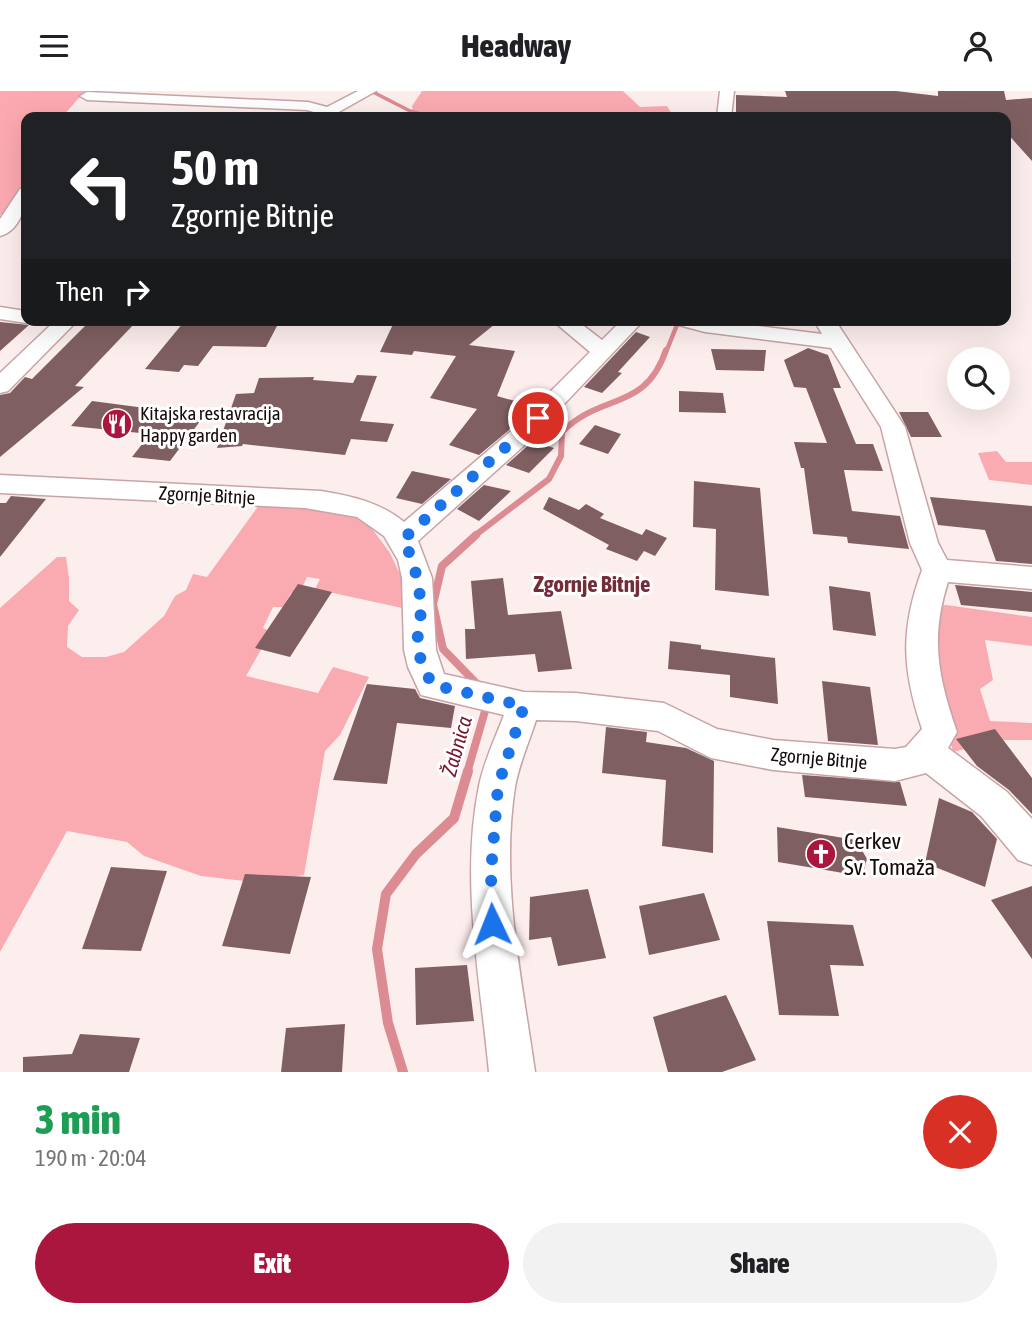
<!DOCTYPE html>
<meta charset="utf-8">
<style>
:root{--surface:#fff;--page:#f2f2f2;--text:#202124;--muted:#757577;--accent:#ab163f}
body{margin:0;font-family:"Asap Condensed",sans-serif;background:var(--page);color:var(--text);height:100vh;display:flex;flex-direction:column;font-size:26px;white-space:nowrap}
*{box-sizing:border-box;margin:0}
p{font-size:23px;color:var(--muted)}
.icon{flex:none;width:38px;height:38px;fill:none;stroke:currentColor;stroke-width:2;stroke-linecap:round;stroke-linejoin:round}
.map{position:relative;height:981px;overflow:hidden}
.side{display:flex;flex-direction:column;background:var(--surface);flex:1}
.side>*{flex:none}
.banner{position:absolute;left:21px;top:21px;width:990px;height:214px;border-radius:14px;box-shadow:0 7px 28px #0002;background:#202124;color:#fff;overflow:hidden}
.fabs{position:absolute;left:947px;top:256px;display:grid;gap:14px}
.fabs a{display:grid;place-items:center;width:63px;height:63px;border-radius:50%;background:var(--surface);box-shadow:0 7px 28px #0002;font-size:35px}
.pin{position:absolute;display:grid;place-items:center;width:60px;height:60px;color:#fff;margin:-30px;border:4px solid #fff;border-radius:50%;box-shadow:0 2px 7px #0007}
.me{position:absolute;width:77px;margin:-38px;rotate:358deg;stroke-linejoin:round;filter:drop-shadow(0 0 5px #0008)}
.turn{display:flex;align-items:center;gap:24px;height:147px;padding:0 35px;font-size:32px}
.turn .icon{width:91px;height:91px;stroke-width:2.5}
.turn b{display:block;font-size:49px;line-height:60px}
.then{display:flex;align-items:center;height:66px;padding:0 35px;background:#0003;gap:14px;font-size:26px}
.round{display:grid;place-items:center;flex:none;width:74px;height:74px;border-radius:37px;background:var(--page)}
.head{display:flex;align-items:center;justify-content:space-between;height:119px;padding:0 35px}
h1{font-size:42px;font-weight:800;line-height:52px;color:#1e9e55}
.action{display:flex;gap:14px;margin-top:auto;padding:14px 35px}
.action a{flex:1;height:80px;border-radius:42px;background:var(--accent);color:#fff;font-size:28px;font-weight:800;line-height:80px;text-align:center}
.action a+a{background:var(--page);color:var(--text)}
header{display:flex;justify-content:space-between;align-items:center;height:91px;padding:0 35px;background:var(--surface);font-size:32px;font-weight:800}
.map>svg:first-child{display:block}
.green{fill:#faabb2}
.forest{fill:#fda9b1}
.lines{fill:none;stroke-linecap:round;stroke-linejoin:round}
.stream-far4{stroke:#dd8b93;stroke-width:3.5}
.stream-far3{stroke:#dd8b93;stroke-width:4.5}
.stream-far2{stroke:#dd8b93;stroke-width:6}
.stream-far1{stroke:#dd8b93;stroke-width:8}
.stream{stroke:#dd8b93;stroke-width:10}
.building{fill:#7f5f62}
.street-casing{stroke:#c7a4a6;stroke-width:3}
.street{fill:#fff;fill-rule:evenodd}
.route{stroke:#1a73e8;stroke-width:12;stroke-dasharray:0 21.6}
.labels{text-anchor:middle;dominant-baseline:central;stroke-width:6;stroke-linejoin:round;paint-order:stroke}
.poi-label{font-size:19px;fill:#15090a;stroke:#fff;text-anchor:start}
.street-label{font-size:19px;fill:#15090a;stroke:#fff}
.water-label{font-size:21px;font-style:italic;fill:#76162c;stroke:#fff}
.quarter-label{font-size:23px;font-weight:bold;fill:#742d38;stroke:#fff}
.near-poi-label{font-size:23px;fill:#15090a;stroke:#fff;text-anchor:start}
</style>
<header><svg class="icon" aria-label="menu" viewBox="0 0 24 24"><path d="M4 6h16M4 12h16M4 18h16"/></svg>Headway<svg class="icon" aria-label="person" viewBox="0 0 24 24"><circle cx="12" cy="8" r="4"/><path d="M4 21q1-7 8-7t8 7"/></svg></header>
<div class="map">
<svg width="1032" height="981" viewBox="0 0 1032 981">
<rect width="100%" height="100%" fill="#fdeeee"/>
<path class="green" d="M422 0H623L640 16 667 15 674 26H429L413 22 412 15Z
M997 360 1006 371H1032V394L989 389 978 362Z
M259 414 350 422 370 435 390 462 405 494 402 517 315 498 320 488 307 486 299 503 291 502 283 516H273L263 537 271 541 246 585 318 602 333 576 369 586 340 644 325 660 304 784 253 791 201 785 144 765 127 751 67 740 0 861V517L57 466H66L69 487V510L79 519 68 535 67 556 82 566H106L124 561 164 525 175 505 186 499 193 483 207 486Z
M946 514 1032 526V555L985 549 993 589 980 598 990 630 1032 632V649H1000L953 661 933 580 934 515Z"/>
<path class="forest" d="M0 0H85L62 26H26V94L15 117 0 124Z"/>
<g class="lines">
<path class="stream-far4" d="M371 0 410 20 431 26"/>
<path class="stream-far3" d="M666 261 679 229"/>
<path class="stream-far2" d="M473 446 549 388 561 365 562 341C602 301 645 321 666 259"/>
<path class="stream-far1" d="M476 444 442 475 433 513 443 558 478 594
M467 682 485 620 484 611"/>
<path class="stream" d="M403 981 388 932 377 858 386 803 416 763 454 727 468 680"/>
</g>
<path class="building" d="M785 0H896L938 5V0H1004L1006 9 1032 7V70L1006 41V26L736 25V4L787 6Z
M91 229 136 231 75 295 84 296 0 366V304L10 302 25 286 32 288Z
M395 229H500L469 254 515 260 497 305 529 314 508 340 479 364 449 354 477 318 430 307 456 265 414 260 412 264 380 261Z
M0 231 29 234 0 260Z
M183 232 277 235 266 256 213 255 198 275 184 274 179 281 145 278Z
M636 241 650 246 618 281 622 282 602 302 584 296Z
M808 257 828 264 841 297H833L856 353H873L883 380 844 379 852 420 900 425 909 458 848 452 847 446 813 443 804 377H801L794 351 827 352 806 297 794 296 784 269Z
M711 258 766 259 764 280 716 279Z
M357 284 377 285 360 330 394 333 387 351 351 348 345 364 243 353 242 355 217 357 236 303 254 302 259 287 314 286 313 289 353 292Z
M679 300 723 302 726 322 679 321Z
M92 310 168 320 204 325 170 370 132 366 150 343 71 335Z
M899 321H928L942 346H911Z
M595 334 621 343 608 363 579 353Z
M533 350 554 357 529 382 506 374Z
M412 380 451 388 422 413 396 407Z
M694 390 760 397 769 505 715 499 716 438 693 436Z
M484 394 511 400 479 430 457 418Z
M11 405 46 408 0 466V412H6Z
M549 406 579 419 586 413 604 423 600 427 642 444 646 438 667 447 655 465 644 460 637 470 606 458 609 454 543 418Z
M930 406 1032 415V473L996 470 985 439 938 434Z
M503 487 508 524 561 520 572 578 538 581 535 563 466 568 465 538H475L471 490Z
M298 493 332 501 290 566 255 557Z
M955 494 1032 501V521L961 514Z
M829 495 870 501 876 545 833 539Z
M670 550 701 554V558L775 567 778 613 730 606V584L668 578Z
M822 590 870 596 878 654 828 650Z
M367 593 415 598 420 607 455 615 451 637 397 632 387 693 333 689Z
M606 636 647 641 646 651 686 657 714 670 713 762 662 755 666 689 602 682Z
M995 638 1032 687V723L1009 699 977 675 956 648Z
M802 684 900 691 907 715 805 706Z
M939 707 972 721 997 748 985 796 925 772Z
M777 736 856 749 867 768 864 779 855 784 778 771Z
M111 776 167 780 141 860 82 858Z
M245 783 311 786 290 863 222 855Z
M1032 795V868L991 809Z
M588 798 606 867 558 875 551 846 529 849 530 806Z
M704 802 720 849 649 864 639 815Z
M767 830 853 834 864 875 830 874 839 925 779 924Z
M467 874 474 930 416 934 415 877Z
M726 904 756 969 722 981H668L653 926Z
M345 933 342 981H281L286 937Z
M80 943 140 947 129 981H23V966L72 963Z"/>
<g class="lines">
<g class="street-casing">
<path id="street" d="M358 0H376L330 26H315L317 22 307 19 87 9 80 5 87 1 308 11 327 16Z
M720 0H734L731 26H717Z
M26 97C27 114 20 140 0 145V128L20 98Z
M0 216 26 220V229H34L26 232 0 228Z
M56 229H78L8 300 0 302V282Z
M552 229H576L602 249 622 229H644L528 351 418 450 432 487 436 559 444 583 524 601 576 602 664 612 717 638 773 649 895 658 906 656 922 638C902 578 900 539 922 479L910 452 881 336 831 257 705 241 675 233 672 229H710L822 243 814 229H835L905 336 938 452 947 469 1032 476V498L948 491C930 547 938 586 957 641L948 657 1007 701 1032 728V774L1018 769 981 725 926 682 895 690 773 679 711 667 658 640 576 630 536 629C529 651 519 673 515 696 500 791 522 888 535 981H489C480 887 460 788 479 695 484 670 495 648 504 624L421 604 408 576 404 559 402 487 398 469 384 445 357 426 305 417 0 402V384L321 400C351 405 380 411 404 431L510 341 590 261Z"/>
</g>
<use href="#street" class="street"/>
</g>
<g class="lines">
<path class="route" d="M492 833 491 781 498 695 524 615 433 594C423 578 416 561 418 543 419 534 421 525 421 516 419 491 414 470 403 448L538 327"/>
</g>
<defs>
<g id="restaurant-disc" transform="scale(1.575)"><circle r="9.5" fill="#ab163f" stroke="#fff"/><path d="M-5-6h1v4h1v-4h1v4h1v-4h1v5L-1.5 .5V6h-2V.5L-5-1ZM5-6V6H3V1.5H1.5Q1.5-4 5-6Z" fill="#fff"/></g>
<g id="church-disc" transform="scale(1.575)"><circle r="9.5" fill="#ab163f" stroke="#fff"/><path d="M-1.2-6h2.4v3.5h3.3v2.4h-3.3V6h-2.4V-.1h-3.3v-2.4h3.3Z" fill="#fff"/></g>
</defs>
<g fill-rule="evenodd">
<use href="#restaurant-disc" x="117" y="333"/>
<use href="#church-disc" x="821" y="763"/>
</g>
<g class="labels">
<g class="poi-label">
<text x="140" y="322">Kitajska restavracija<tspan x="140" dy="22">Happy garden</tspan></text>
</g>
<g class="street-label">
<text transform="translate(207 404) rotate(3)">Zgornje Bitnje</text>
<text transform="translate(819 667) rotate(5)">Zgornje Bitnje</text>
</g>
<g class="water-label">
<text transform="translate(456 655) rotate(-74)">Žabnica</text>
</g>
<g class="quarter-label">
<text x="592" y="493">Zgornje Bitnje</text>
</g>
<g class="near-poi-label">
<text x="844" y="750">Cerkev<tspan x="844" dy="26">Sv. Tomaža</tspan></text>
</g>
</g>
</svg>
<div class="fabs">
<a><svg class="icon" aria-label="search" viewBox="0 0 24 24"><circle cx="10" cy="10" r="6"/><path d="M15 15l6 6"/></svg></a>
</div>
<div class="pin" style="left:538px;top:327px;background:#d93025"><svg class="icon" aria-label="arrive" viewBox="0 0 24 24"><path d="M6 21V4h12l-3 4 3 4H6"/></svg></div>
<svg class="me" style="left:492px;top:833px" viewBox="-20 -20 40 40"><path d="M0-17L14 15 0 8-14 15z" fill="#1a73e8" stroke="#fff" stroke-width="4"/></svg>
<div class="banner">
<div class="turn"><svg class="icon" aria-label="left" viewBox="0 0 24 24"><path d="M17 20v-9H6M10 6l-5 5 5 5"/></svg><div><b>50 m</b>Zgornje Bitnje</div></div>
<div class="then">Then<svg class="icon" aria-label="right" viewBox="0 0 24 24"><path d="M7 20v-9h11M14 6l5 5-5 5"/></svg></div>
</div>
</div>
<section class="side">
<div class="head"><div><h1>3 min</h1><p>190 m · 20:04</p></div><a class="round" style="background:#d93025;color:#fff"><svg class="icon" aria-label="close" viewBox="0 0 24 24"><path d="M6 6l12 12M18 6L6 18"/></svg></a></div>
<div class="action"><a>Exit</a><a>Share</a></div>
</section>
